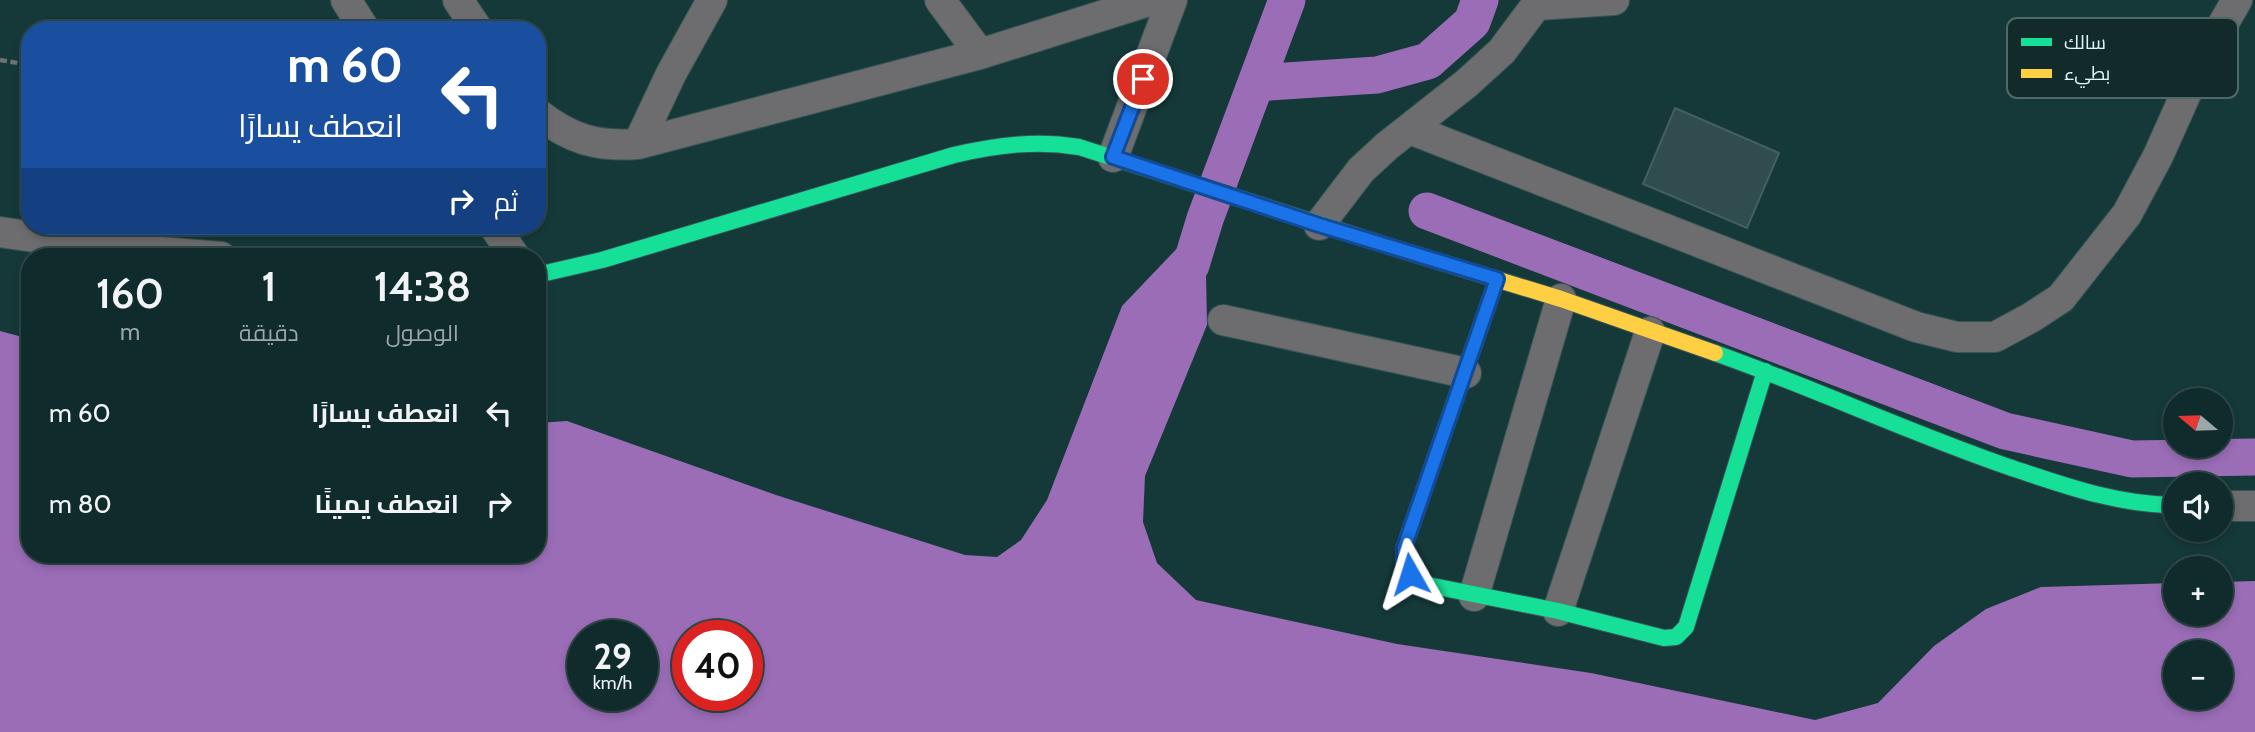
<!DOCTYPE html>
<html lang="ar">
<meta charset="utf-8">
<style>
:root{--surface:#102b2b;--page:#193333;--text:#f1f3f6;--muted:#9ca7a9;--line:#304747}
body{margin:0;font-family:Cabin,Cairo,sans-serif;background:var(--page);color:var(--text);direction:rtl;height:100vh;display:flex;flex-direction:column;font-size:26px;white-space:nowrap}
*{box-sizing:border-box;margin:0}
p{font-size:23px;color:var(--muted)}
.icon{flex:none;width:38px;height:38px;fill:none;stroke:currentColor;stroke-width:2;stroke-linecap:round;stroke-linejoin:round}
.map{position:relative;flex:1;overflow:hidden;direction:ltr}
.drawer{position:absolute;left:21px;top:248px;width:525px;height:315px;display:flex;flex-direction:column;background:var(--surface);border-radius:28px;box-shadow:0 4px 10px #0003,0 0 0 2px var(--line);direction:rtl}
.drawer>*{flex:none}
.banner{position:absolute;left:21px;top:21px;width:525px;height:214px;border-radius:28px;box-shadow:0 4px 10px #0003,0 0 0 2px var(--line);direction:rtl;background:#1a4fa0;color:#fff;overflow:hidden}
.needle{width:46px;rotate:289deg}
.fabs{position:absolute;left:2163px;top:388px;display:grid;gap:14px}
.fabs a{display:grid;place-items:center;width:70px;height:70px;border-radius:50%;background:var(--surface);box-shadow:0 4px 10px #0003,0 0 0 2px var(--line);font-size:35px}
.speed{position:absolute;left:567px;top:620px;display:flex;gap:14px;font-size:35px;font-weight:700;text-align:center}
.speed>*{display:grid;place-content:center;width:91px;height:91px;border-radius:50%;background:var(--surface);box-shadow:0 4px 10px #0003,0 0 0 2px var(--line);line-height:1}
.speed small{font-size:18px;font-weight:400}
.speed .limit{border:10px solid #d22;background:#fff;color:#111}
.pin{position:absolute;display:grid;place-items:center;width:60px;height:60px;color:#fff;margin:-30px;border:4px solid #fff;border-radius:50%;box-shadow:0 2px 7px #0007}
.me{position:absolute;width:77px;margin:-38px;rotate:354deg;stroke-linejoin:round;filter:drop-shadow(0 0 5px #0008)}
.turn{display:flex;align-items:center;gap:24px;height:147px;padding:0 28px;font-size:32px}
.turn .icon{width:91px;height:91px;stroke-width:2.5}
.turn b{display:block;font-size:49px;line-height:60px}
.then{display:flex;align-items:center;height:66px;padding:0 28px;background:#0003;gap:14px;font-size:26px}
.eta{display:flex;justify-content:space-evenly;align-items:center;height:119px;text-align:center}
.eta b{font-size:42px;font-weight:600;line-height:49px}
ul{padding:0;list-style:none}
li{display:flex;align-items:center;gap:21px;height:91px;padding:0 28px}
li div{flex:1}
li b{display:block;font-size:26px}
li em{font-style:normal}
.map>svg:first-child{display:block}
.water{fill:#9a6db6;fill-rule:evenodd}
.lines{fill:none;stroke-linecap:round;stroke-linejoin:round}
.canal{stroke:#9a6db6;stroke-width:37}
.building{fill:#314c4e;stroke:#445e61;stroke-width:2}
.street-casing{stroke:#375555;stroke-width:32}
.fast-casing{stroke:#375555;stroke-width:18}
.slow-casing{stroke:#375555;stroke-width:18}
.path{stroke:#6e7274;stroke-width:4.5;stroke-dasharray:7 3.5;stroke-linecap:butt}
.street{stroke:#6d6c6e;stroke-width:30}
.fast{stroke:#16e098;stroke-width:16}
.slow{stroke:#ffcf43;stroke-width:16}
.route-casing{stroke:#114b97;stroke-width:18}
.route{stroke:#1a73e8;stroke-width:12}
.key{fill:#122a2a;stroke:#4f6868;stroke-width:2}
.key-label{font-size:19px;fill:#dcf9f8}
</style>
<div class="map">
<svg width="2255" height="732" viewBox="0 0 2255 732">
<rect width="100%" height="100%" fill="#153939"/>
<path class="water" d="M1205 219 1207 325 1145 476 1143 522 1157 563 1196 600 1397 644 1591 673 1815 720 1878 703 1934 646 1986 609 2041 587 2175 583V614H2221V582L2255 581V732H0V331L30 339V555H537V423L567 421 776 495 965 555 997 557 1021 540 1047 500 1122 306ZM583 635H642V695H583ZM747 635V695H688V635ZM2175 653H2221V698H2175Z"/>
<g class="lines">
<path class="canal" d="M1256 83 1377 75 1428 61 1472 22 1480 0
M1427 211 2005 431 2132 459 2255 457
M1191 265 1205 219 1287 0"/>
</g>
<path class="building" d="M1675 108 1779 153 1747 228 1643 184Z"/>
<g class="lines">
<g class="street-casing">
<path id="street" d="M346 0 365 30
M458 0 478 30
M940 0 980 54
M1537 5 1614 0
M537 113C570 139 596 147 638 144L980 54 1152 0
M1410 129 1916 327 1957 337H1995L2032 317 2061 298 2127 214 2158 156 2197 69 2237 0
M638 144 671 74 712 0
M1113 157 1172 0
M1319 225 1361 170 1387 146 1467 83 1502 51 1540 0
M494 226 515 257
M0 232 111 248 221 257
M1223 320 1466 373
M2221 506H2255
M1474 596 1561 299
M1558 611 1650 332"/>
</g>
<g class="fast-casing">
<path id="fast" d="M537 275 602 260 954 155C997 145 1036 140 1079 147L1401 250
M1715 353C1814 388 1910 433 2009 467 2063 485 2117 505 2175 505
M1423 584 1558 611 1664 638 1676 637 1686 627 1765 371"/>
</g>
<g class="slow-casing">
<path id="slow" d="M1401 250 1561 299 1715 353
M1423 584 1409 570 1404 548 1497 279"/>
</g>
<path class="path" d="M0 60 30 65"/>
<use href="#street" class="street"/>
<use href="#fast" class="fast"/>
<use href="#slow" class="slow"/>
</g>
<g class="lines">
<g class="route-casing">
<path id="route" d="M1143 79 1113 157 1319 225 1497 279 1404 548V563L1410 574"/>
</g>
<use href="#route" class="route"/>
</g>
<rect x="2007" y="18" width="231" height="80" rx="10" class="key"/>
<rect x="2021" y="38" width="31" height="8" fill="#16e098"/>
<rect x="2021" y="69" width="31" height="9" fill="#ffcf43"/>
<g class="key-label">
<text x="2064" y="49">سالك</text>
<text x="2064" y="80">بطيء</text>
</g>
</svg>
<div class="fabs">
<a><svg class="needle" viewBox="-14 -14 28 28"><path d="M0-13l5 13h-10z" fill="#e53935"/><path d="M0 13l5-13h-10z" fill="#9ca7a9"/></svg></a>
<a><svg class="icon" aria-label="sound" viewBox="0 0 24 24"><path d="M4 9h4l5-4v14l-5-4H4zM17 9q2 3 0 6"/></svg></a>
<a>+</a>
<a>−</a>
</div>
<div class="speed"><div>29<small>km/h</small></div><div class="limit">40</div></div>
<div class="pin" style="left:1143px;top:79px;background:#d93025"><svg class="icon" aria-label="arrive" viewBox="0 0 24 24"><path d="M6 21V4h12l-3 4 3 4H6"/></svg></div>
<svg class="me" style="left:1410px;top:574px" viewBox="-20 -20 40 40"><path d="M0-17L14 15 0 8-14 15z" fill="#1a73e8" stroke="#fff" stroke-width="4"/></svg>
<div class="banner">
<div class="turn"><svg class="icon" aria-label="left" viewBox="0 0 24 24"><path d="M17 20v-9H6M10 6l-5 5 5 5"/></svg><div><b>60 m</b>انعطف يسارًا</div></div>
<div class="then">ثم<svg class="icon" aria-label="right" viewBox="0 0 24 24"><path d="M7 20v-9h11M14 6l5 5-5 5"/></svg></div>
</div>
<section class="drawer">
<div class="eta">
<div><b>14:38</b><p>الوصول</p></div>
<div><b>1</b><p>دقيقة</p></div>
<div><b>160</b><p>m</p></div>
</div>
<ul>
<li><svg class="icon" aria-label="left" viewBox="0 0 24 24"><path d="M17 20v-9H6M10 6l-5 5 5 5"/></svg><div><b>انعطف يسارًا</b></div><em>60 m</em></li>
<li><svg class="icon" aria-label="right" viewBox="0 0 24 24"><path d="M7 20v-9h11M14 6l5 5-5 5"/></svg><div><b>انعطف يمينًا</b></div><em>80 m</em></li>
</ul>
</section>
</div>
